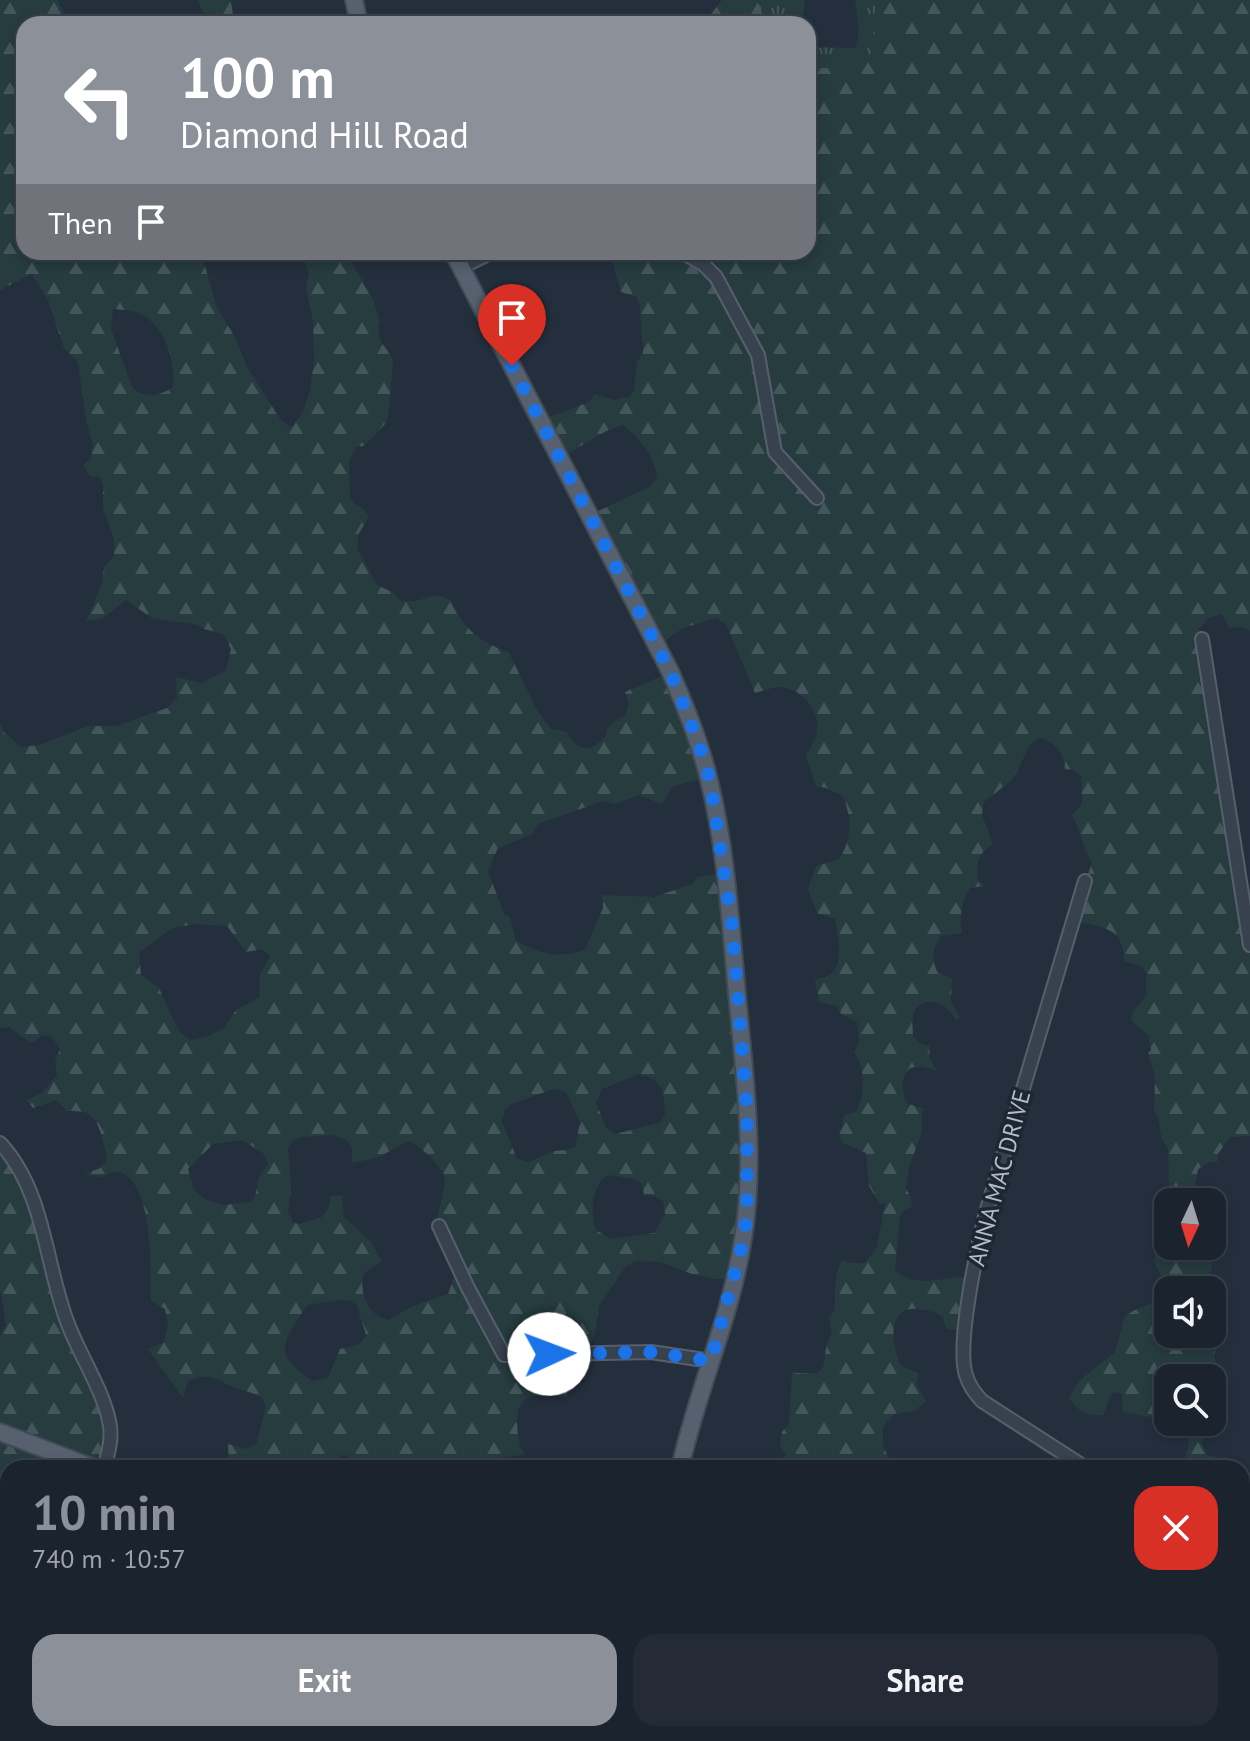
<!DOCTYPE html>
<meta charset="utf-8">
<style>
:root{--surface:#1b232e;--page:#242b36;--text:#f1f3f6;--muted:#a0a4aa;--line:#39404a;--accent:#8c9099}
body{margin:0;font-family:"PT Sans",sans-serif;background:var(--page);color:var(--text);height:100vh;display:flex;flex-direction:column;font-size:30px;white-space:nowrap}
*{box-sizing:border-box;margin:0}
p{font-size:26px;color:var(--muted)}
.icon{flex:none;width:44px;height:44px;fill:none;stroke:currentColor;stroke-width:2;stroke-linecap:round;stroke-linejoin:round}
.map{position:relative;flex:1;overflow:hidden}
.panel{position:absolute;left:0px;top:1460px;width:1250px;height:282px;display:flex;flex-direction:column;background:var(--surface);border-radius:24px 24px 0 0;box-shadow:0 4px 12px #0003,0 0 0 2px var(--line)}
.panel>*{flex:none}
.banner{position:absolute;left:16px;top:16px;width:800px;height:244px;border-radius:24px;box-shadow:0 4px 12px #0003,0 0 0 2px var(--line);background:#8c9099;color:#fff;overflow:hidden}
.needle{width:52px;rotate:184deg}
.fabs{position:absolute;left:1154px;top:1188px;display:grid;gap:16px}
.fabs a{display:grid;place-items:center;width:72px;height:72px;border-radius:16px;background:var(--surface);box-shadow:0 4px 12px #0003,0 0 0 2px var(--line);font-size:40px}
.pin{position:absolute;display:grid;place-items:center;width:68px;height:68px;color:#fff;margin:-82px -34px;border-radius:50% 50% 50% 0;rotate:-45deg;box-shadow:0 0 8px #0007}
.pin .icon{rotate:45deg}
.me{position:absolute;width:88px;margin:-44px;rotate:88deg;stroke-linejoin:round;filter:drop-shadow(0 0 6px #0008)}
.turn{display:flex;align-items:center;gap:28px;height:168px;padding:0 32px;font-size:36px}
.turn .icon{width:104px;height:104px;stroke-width:2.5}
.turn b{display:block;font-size:56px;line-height:68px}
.then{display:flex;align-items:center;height:76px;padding:0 32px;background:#0003;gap:16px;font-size:30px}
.round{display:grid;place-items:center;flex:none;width:84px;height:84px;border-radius:24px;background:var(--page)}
.head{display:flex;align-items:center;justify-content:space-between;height:136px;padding:0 32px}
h1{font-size:48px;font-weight:700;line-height:60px;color:var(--accent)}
.button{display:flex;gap:16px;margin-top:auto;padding:16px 32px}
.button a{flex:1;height:92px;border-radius:24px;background:var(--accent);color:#fff;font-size:32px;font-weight:700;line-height:92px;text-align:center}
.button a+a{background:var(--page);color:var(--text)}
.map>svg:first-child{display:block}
.grass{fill:url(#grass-tufts)}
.forest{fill:url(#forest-firs);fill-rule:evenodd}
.water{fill:url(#water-waves)}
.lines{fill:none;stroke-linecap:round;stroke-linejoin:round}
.stream{stroke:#394c67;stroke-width:3}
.minor-casing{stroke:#565f6c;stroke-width:16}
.major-casing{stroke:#414a57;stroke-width:20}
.minor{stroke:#38414e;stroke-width:12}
.major{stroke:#56606e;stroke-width:16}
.route{stroke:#1a73e8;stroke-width:14;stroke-dasharray:0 25.2}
.labels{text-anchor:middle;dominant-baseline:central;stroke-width:7;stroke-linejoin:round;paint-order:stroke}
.street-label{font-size:24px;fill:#b4bcc9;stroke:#1d2633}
</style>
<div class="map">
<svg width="1250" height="1741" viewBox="0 0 1250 1741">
<defs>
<pattern id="grass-tufts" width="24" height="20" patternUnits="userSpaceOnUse" patternTransform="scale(2)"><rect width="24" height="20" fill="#263c3f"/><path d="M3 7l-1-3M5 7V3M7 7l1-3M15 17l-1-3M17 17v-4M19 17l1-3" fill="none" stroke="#435659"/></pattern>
<pattern id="forest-firs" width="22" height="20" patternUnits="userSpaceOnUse" patternTransform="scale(2)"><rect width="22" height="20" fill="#263c3f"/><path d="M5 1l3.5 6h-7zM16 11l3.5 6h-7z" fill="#435659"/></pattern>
<pattern id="water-waves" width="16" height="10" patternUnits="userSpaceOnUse" patternTransform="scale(2)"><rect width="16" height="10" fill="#394c67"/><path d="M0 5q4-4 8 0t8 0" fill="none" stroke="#53647b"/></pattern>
</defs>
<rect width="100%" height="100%" fill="#242f3e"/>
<path class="grass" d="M755 0H805L802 24H763L761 7Z
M855 0H877L873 21V57L832 68H808V47L856 48 859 30Z"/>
<path class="forest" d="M0 0H57L71 24H24V252H201L217 308 235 337 247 367 280 419 288 426H293L303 411 310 391 314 360 313 321 306 288 309 274 302 252H345L373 299 380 322 378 326 380 340 393 359 389 411 386 423 364 446 356 447 349 460 350 497 354 504 364 509 369 517 359 533 357 548 377 585 392 592 401 601H416L437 595 451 600C464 631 480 641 509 653L537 710 551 729 567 732C576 749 587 755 603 739 612 730 601 737 609 727 612 722 620 719 625 716L629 704 625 692 671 672 706 778 673 786 662 804 639 795 615 804 603 801 538 824 532 834 498 848 488 871 504 914 510 917 516 941C542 954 557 959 585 950L603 908 602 895 654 897 692 884 698 877 721 873 735 1035 745 1212 732 1279H716L692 1274 660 1262 636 1261 626 1266 599 1306 595 1334 587 1352 577 1353 568 1365 567 1397C555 1397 532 1392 523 1401 513 1410 517 1446 525 1455L503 1457 496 1468H374L345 1455 331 1459 326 1468H229L228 1444 247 1449 256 1445 266 1407 262 1398C252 1391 241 1391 231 1386 212 1376 211 1374 188 1380L183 1398 148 1349 164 1342 168 1324 165 1309 151 1301C150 1270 154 1196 126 1175 115 1166 108 1177 97 1177 96 1177 86 1174 85 1174L100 1168 107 1160C105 1146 100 1120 87 1113 81 1111 73 1111 67 1111L56 1100 33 1108 27 1100 42 1093 57 1075 55 1063 60 1048 51 1036 43 1035 31 1043 9 1027 0 1028V723L4 732 21 747 40 745 88 726H116L167 708 177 698 176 677 202 683 226 670 231 649 223 634 204 629 198 625 152 618 126 600 103 618 86 621 102 584 104 567 114 556V539L103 509V485L100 477 90 476 83 465 91 458 93 446 86 420 78 362 64 348 48 300 32 274 0 290ZM113 309C122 310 132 310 139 313 165 325 176 361 173 387 161 396 143 399 132 387L111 329ZM195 924 227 926 246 952 262 949 270 956 259 977 260 997 236 1010 224 1028 207 1037 190 1040 178 1030 159 988 141 975 139 952 173 928ZM639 1074C664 1080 664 1092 665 1115L659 1123 615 1134 606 1128 596 1102 602 1089ZM554 1089 566 1092 580 1122 575 1147 566 1150 554 1151 528 1162 517 1159 502 1122 505 1109 512 1104ZM332 1135 346 1139 352 1148V1163L379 1157 408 1141C418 1144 444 1167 445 1179 445 1187 439 1208 438 1219L463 1259 456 1271 448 1294 413 1306 388 1320C368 1315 358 1292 364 1273L382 1261 371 1242 344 1217 342 1195 331 1196 328 1209 322 1217 299 1224 293 1222 288 1212 291 1188 288 1148 292 1141 301 1137ZM242 1140 263 1153 268 1163 258 1180 255 1198 250 1202 224 1205 207 1200 194 1190 188 1169 213 1144ZM608 1175 634 1179 642 1184 644 1195 655 1196 663 1201 665 1214 654 1233 611 1239 596 1230C590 1213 591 1185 608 1175ZM339 1300 351 1301 358 1306C359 1318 364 1325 366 1336L360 1344 340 1349 328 1378 313 1381C270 1353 283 1343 307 1305Z
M198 0H231L234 24H204V15Z
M722 0H755L761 7 763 24H703Z
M877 0H1250V631L1243 627 1229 628 1222 614 1209 618 1199 629 1217 718 1250 945V1136L1230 1137 1218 1154 1217 1162H1209L1198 1169 1191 1202H1174L1169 1192 1168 1148 1162 1140 1158 1117 1154 1111 1155 1077 1148 1053 1151 1050 1149 1036 1131 1020 1133 1012 1147 994 1145 984 1147 974 1141 966 1124 961C1124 926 1102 928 1073 920L1092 862C1082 847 1081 831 1072 815L1082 804 1081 776 1074 770 1065 769C1064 753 1055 740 1038 738L1030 745 1013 779 984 802 982 815 993 844C979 852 975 863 978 879L984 886 970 888C961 900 959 919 962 933L941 936C932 948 931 960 938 973L952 978 951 1001 960 1018 955 1020C949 1003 924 994 915 1010 911 1017 913 1029 913 1036L921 1044 930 1046 929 1057 937 1071C931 1069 922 1066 915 1067 899 1069 902 1092 906 1103L925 1109 922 1111V1132L909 1167 906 1188 911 1198 912 1207 904 1210 900 1216 895 1270C917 1290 942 1276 969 1277L967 1330 946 1329 943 1317C935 1311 929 1311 919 1309 886 1305 891 1345 901 1366L919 1373 916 1384 926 1401 914 1411 894 1414 883 1427V1445L893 1468H773L777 1461 787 1455 780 1446 782 1432 789 1424 792 1372C840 1380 816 1357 832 1333L829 1318 835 1309C835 1291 834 1276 842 1260L850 1263H865L877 1247 885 1203 880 1204 869 1186 866 1153 843 1143 839 1136 845 1115 856 1112C865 1097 866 1066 854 1052L859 1042 857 1022 841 1014 837 1006 819 1002 815 979C848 978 839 941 835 919L817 913 808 889 816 866 840 859C852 835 852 821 843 796L826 788 816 786 806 756C810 748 816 740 817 732 820 711 802 688 780 687 773 687 762 691 755 693L726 624 716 618 683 628 660 644 592 514 651 486 657 476C654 456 639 437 623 425 601 430 582 447 562 457L547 418 589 402 595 394 614 400 629 397 634 390 637 362 643 353 640 308 637 297 621 292 612 259 601 252H808V68H832L873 57V21Z
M0 1142 20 1166 52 1275 107 1410 103 1468H8V1510L0 1494V1336L6 1325 0 1287Z
M1168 1244 1211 1246 1212 1269 1206 1281 1205 1290H1168V1334H1212V1325L1219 1335 1214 1356 1217 1367 1210 1378H1168V1420L1123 1412 1122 1395 1118 1392 1111 1394 1103 1415C1085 1415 1080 1413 1069 1398L1079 1381 1115 1352 1125 1316C1139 1306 1154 1305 1167 1292 1166 1278 1154 1271 1155 1256Z
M1174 1422H1207L1202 1444 1207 1455 1228 1460 1227 1468H1183C1186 1447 1198 1436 1174 1422Z
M1242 1495H1250V1741H1214L1212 1734H1242Z
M8 1536V1713L0 1719V1542Z
M515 1734H1104L1111 1741H531Z"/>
<path class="water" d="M8 1713V1734H515L531 1741H0V1719Z"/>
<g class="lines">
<path class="stream" d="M1242 1576 1250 1588
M868 1737 879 1741
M862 1741 872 1734"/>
<g class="minor-casing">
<path id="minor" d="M682 252 703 264 716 277 758 355 775 452 817 498
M462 267 492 252
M1202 639 1250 945
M1085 881 985 1216C977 1250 956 1345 966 1375 969 1386 975 1393 982 1401L1086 1468
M0 1143C45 1191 45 1265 68 1324 80 1356 105 1393 110 1426 112 1441 108 1454 104 1468
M439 1226 468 1288 504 1355 651 1352 711 1361
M1242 1498H1250"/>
</g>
<g class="major-casing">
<path id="major" d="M354 0 359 24
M453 252 670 671C685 706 700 742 709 780 728 857 731 936 739 1015 746 1088 755 1166 743 1239 731 1317 697 1391 680 1468
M0 1432 94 1468
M1242 1696H1250
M699 1734 701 1741"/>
</g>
<use href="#minor" class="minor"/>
<use href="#major" class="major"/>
</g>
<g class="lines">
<path class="route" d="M512 366 670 671 698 741 710 780 732 924 747 1111V1214L743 1242 711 1361 651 1352 549 1354"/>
</g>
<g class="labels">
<g class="street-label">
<text transform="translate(999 1178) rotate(-75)">ANNA MAC DRIVE</text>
</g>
</g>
</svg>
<div class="fabs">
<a><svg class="needle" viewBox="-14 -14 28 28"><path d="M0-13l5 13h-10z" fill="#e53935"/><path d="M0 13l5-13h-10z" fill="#a0a4aa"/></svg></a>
<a><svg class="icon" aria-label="sound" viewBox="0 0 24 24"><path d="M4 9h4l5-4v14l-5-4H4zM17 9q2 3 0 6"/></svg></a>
<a><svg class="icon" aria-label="search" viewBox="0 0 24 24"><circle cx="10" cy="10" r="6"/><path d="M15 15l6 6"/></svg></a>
</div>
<div class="pin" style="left:512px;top:366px;background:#d93025"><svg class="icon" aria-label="arrive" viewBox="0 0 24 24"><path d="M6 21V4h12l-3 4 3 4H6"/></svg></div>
<svg class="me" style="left:549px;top:1354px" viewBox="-20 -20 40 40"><circle r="19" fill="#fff"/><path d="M0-13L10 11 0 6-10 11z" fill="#1a73e8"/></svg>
<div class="banner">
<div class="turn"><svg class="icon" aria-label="left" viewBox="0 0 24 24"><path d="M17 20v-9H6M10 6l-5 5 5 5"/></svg><div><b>100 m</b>Diamond Hill Road</div></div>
<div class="then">Then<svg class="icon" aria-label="arrive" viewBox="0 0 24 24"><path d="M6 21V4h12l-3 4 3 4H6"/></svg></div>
</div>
<section class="panel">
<div class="head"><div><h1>10 min</h1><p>740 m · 10:57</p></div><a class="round" style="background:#d93025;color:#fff"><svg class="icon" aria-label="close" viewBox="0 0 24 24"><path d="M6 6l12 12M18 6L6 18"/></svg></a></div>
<div class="button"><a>Exit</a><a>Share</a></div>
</section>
</div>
